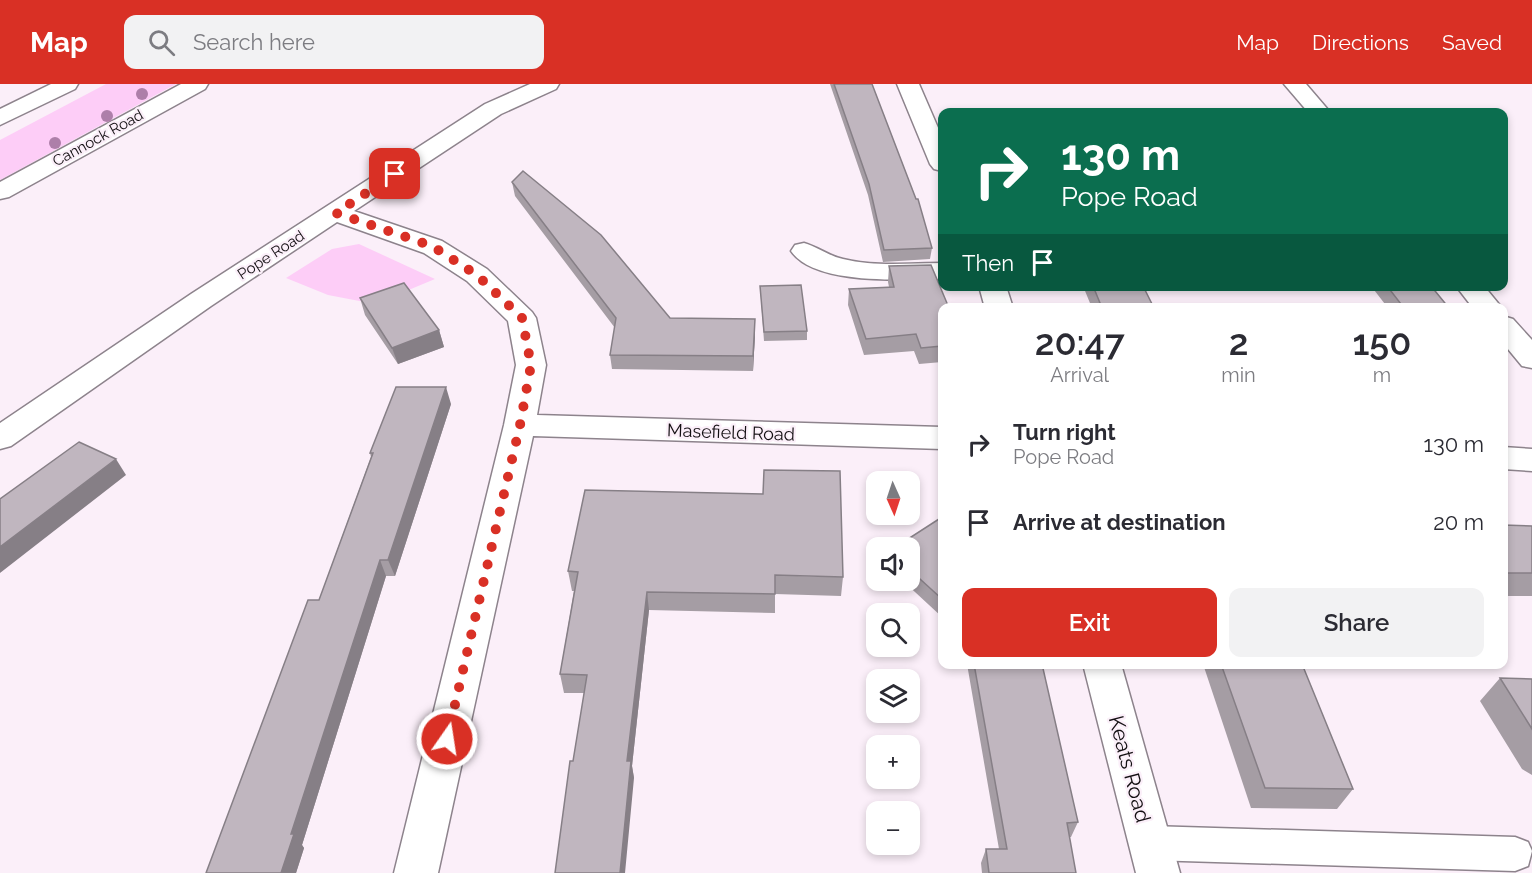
<!DOCTYPE html>
<meta charset="utf-8">
<style>
:root{--surface:#fff;--page:#f2f2f3;--text:#2b2b33;--muted:#7c7c81;--accent:#d93025}
body{margin:0;font-family:Raleway,sans-serif;background:var(--page);color:var(--text);height:100vh;display:flex;flex-direction:column;font-size:22px;white-space:nowrap}
*{box-sizing:border-box;margin:0}
p{font-size:20px;color:var(--muted)}
.icon{flex:none;width:33px;height:33px;fill:none;stroke:currentColor;stroke-width:2;stroke-linecap:round;stroke-linejoin:round}
.map{position:relative;flex:1;overflow:hidden}
.panel{position:absolute;left:938px;top:219px;width:570px;height:366px;display:flex;flex-direction:column;background:var(--surface);border-radius:12px;box-shadow:0 3px 9px #0003}
.panel>*{flex:none}
.banner{position:absolute;left:938px;top:24px;width:570px;height:183px;border-radius:12px;box-shadow:0 3px 9px #0003;background:#0b6e4f;color:#fff;overflow:hidden}
.needle{width:39px;rotate:177deg}
.fabs{position:absolute;left:866px;top:387px;display:grid;gap:12px}
.fabs a{display:grid;place-items:center;width:54px;height:54px;border-radius:12px;background:var(--surface);box-shadow:0 3px 9px #0003;font-size:30px}
.pin{position:absolute;display:grid;place-items:center;width:51px;height:51px;color:#fff;margin:-26px;border-radius:12px;box-shadow:0 3px 9px #0006}
.me{position:absolute;width:66px;margin:-33px;rotate:13deg;stroke-linejoin:round;filter:drop-shadow(0 0 4px #0008)}
.turn{display:flex;align-items:center;gap:21px;height:126px;padding:0 24px;font-size:27px}
.turn .icon{width:78px;height:78px;stroke-width:2.5}
.turn b{display:block;font-size:42px;line-height:51px}
.then{display:flex;align-items:center;height:57px;padding:0 24px;background:#0003;gap:12px;font-size:22px}
.eta{display:flex;justify-content:space-evenly;align-items:center;height:102px;text-align:center}
.eta b{font-size:36px;font-weight:600;line-height:42px}
.button{display:flex;gap:12px;margin-top:auto;padding:12px 24px}
.button a{flex:1;height:69px;border-radius:12px;background:var(--accent);color:#fff;font-size:24px;font-weight:600;line-height:69px;text-align:center}
.button a+a{background:var(--page);color:var(--text)}
ul{padding:0;list-style:none}
li{display:flex;align-items:center;gap:18px;height:78px;padding:0 24px}
li div{flex:1}
li b{display:block;font-size:22px}
li em{font-style:normal}
header{display:flex;align-items:center;gap:36px;box-sizing:border-box;height:84px;padding:0 30px;background:var(--accent);color:#fff}
header strong{font-size:28px}
nav{display:flex;gap:33px;margin-inline-start:auto;font-size:21px}
.search{width:420px;height:54px;background:var(--page);display:flex;align-items:center;gap:15px;box-sizing:border-box;padding:0 21px;border-radius:12px;color:var(--muted);font-size:22px}
.map>svg:first-child{display:block}
.green{fill:#fdcdf7}
.lines{fill:none;stroke-linecap:round;stroke-linejoin:round}
.lane-casing{stroke:#8d838c;stroke-width:3}
.street-casing{stroke:#8d838c;stroke-width:3}
.highway-casing{stroke:#8d838c;stroke-width:3}
.lane{fill:#fff;fill-rule:evenodd}
.street{fill:#fff;fill-rule:evenodd}
.highway{fill:#fff;fill-rule:evenodd}
.tree{fill:#ad7fa9}
.wall{fill:#a59da4}
.shaded-wall{fill:#867f86}
.building{fill:#c0b6bf;stroke:#867f86;stroke-width:1.5}
.route{stroke:#d93025;stroke-width:10;stroke-dasharray:0 18}
.labels{text-anchor:middle;dominant-baseline:central;stroke-width:4.5;stroke-linejoin:round;paint-order:stroke}
.far-street-label{font-size:15px;fill:#130f12;stroke:#fbeff9}
.street-label{font-size:18px;fill:#130f12;stroke:#fbeff9}
.near-street-label{font-size:21px;fill:#130f12;stroke:#fbeff9}
</style>
<header>
<strong>Map</strong>
<div class="search"><svg class="icon" aria-label="search" viewBox="0 0 24 24"><circle cx="10" cy="10" r="6"/><path d="M15 15l6 6"/></svg>Search here</div>
<nav><a>Map</a><a>Directions</a><a>Saved</a></nav>
</header>
<div class="map">
<svg width="1532" height="789" viewBox="0 0 1532 789">
<rect width="100%" height="100%" fill="#fbeff9"/>
<path class="green" d="M106 0H176L0 96V56Z
M359 160 435 195 375 220 328 211 286 194 332 165Z"/>
<g class="lines">
<g class="lane-casing">
<path id="lane" d="M1150 742 1515 753 1528 758 1532 767 1528 782 1515 787 1150 776 1137 771 1132 759 1137 747Z"/>
</g>
<g class="street-casing">
<path id="street" d="M181 0H208L205 5 9 113 0 115V98Z
M530 0H559L556 5 501 30 354 127 442 157 487 185 532 228 536 234 546 281 537 331 942 343V365L533 352 438 789H394L504 341 516 281 508 237 467 197 424 169 337 138 211 222 11 362 0 365V339L191 210 485 20Z
M897 0H919L942 53V87L934 85 930 80Z
M1284 0H1306L1330 28H1308Z
M804 159C818 163 829 172 843 175 875 183 910 179 942 179V195C904 195 815 202 791 167L795 161Z
M979 202H1006L1013 224H985Z
M1456 202H1484L1502 224H1473Z
M1503 232 1513 235 1532 256V284L1522 282 1503 259Z
M1503 363 1532 365V387L1503 385Z
M1083 580H1121L1180 789H1136Z"/>
</g>
<g class="highway-casing">
<path id="highway" d="M51 0H78L75 5 0 41V25Z"/>
</g>
<use href="#lane" class="lane"/>
<use href="#street" class="street"/>
<use href="#highway" class="highway"/>
</g>
<g class="tree">
<circle cx="142" cy="10" r="6"/>
<circle cx="107" cy="32" r="6"/>
<circle cx="55" cy="59" r="6"/>
</g>
<path class="wall" d="M830 0H872L916 115 932 164 930 175 883 178 868 111Z
M512 98 670 234 755 250 753 287 612 285 610 271 615 244 515 112Z
M889 182 942 224V278L919 280 914 267 864 271 848 221 849 205 889 203 888 198Z
M760 202 807 247V256L764 257Z
M1083 202H1143L1092 224Z
M1371 202H1431L1449 224H1388Z
M360 214 439 246 444 263 398 280 365 231Z
M451 320 395 492H386L302 761 304 764 296 789H206L319 516 371 373 370 369Z
M942 437V533L902 496H909V464Z
M1503 441 1532 442V512H1503Z
M568 487 843 493 841 512 775 510V529L649 526 632 682 634 694 573 677 584 609H564L560 590 574 507H572Z
M967 580H1042L1078 738 1071 753H1069L1076 789H982L981 779 986 765H999Z
M1203 580H1302L1353 705 1337 725 1251 724Z
M1500 594 1532 595V691L1522 685 1480 617Z"/>
<path class="shaded-wall" d="M755 235V250L753 287V272Z
M439 246 444 263 398 280 392 264Z
M446 303 451 320 395 492 388 476Z
M116 375 126 391 0 489V463Z
M380 476 386 492 302 761 304 764 296 789H281L291 750Z
M647 508 649 526 632 682 634 694 625 789H620L627 677Z"/>
<path class="building" d="M834 0H872L916 115H918L932 164 884 166 869 100Z
M523 87 601 151 670 234 755 235 753 272 610 271 616 234 512 98Z
M931 181 949 224H942V262L921 264 916 250 866 255 849 205 894 203 889 182Z
M404 199 439 246 392 264 360 214Z
M801 201 807 247 764 248 760 202Z
M1093 202H1143L1154 224H1092L1100 219Z
M1387 202H1431L1449 224H1404Z
M396 303H446L388 476H380L291 750H294L281 789H206L308 516H319L373 369H370Z
M79 358 116 375 0 463V415Z
M764 386 840 387 843 493 775 491V510L647 508 627 677H631L620 789H555L570 677H573L587 591 560 590 578 488 568 487 585 406 763 410Z
M939 435 942 437V515L909 485V464H894Z
M1503 441 1532 442V489H1503Z
M974 580H1042L1078 738 1067 739 1076 789H989L986 765H1007Z
M1221 580H1302L1353 705 1265 704Z
M1500 594 1532 595V645Z"/>
<g class="lines">
<path class="route" d="M395 90 336 129 432 162 477 191 522 234 531 281 520 341 447 655"/>
</g>
<g class="labels">
<g class="far-street-label">
<text transform="translate(98 54) rotate(-29)">Cannock Road</text>
<text transform="translate(271 171) rotate(-33)">Pope Road</text>
</g>
<g class="street-label">
<text transform="translate(731 348) rotate(2)">Masefield Road</text>
</g>
<g class="near-street-label">
<text transform="translate(1130 685) rotate(75)">Keats Road</text>
</g>
</g>
</svg>
<div class="fabs">
<a><svg class="needle" viewBox="-14 -14 28 28"><path d="M0-13l5 13h-10z" fill="#e53935"/><path d="M0 13l5-13h-10z" fill="#7c7c81"/></svg></a>
<a><svg class="icon" aria-label="sound" viewBox="0 0 24 24"><path d="M4 9h4l5-4v14l-5-4H4zM17 9q2 3 0 6"/></svg></a>
<a><svg class="icon" aria-label="search" viewBox="0 0 24 24"><circle cx="10" cy="10" r="6"/><path d="M15 15l6 6"/></svg></a>
<a><svg class="icon" aria-label="layers" viewBox="0 0 24 24"><path d="M12 4l9 5-9 5-9-5zM3 14l9 5 9-5"/></svg></a>
<a>+</a>
<a>−</a>
</div>
<div class="pin" style="left:395px;top:90px;background:#d93025"><svg class="icon" aria-label="arrive" viewBox="0 0 24 24"><path d="M6 21V4h12l-3 4 3 4H6"/></svg></div>
<svg class="me" style="left:447px;top:655px" viewBox="-20 -20 40 40"><circle r="17" fill="#d93025" stroke="#fff" stroke-width="3"/><path d="M0-11L8 9 0 5-8 9z" fill="#fff"/></svg>
<div class="banner">
<div class="turn"><svg class="icon" aria-label="right" viewBox="0 0 24 24"><path d="M7 20v-9h11M14 6l5 5-5 5"/></svg><div><b>130 m</b>Pope Road</div></div>
<div class="then">Then<svg class="icon" aria-label="arrive" viewBox="0 0 24 24"><path d="M6 21V4h12l-3 4 3 4H6"/></svg></div>
</div>
<section class="panel">
<div class="eta">
<div><b>20:47</b><p>Arrival</p></div>
<div><b>2</b><p>min</p></div>
<div><b>150</b><p>m</p></div>
</div>
<ul>
<li><svg class="icon" aria-label="right" viewBox="0 0 24 24"><path d="M7 20v-9h11M14 6l5 5-5 5"/></svg><div><b>Turn right</b><p>Pope Road</p></div><em>130 m</em></li>
<li><svg class="icon" aria-label="arrive" viewBox="0 0 24 24"><path d="M6 21V4h12l-3 4 3 4H6"/></svg><div><b>Arrive at destination</b></div><em>20 m</em></li>
</ul>
<div class="button"><a>Exit</a><a>Share</a></div>
</section>
</div>
